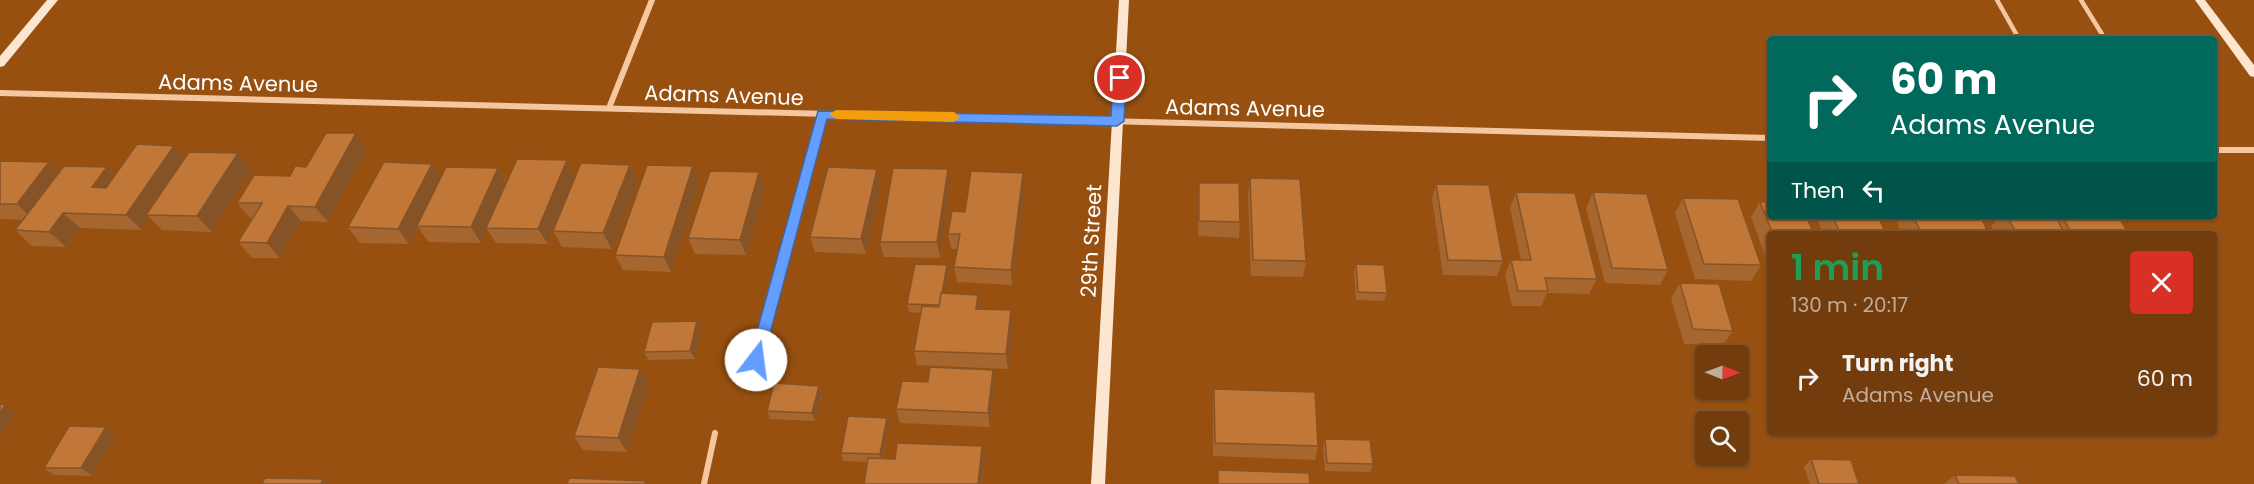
<!DOCTYPE html>
<meta charset="utf-8">
<style>
:root{--surface:#723c0c;--page:#774315;--text:#f1f3f6;--muted:#c1ad9d;--line:#84562d}
body{margin:0;font-family:Poppins,sans-serif;background:var(--page);color:var(--text);height:100vh;display:flex;flex-direction:column;font-size:22px;white-space:nowrap}
*{box-sizing:border-box;margin:0}
p{font-size:20px;color:var(--muted)}
.icon{flex:none;width:33px;height:33px;fill:none;stroke:currentColor;stroke-width:2;stroke-linecap:round;stroke-linejoin:round}
.map{position:relative;flex:1;overflow:hidden}
.details{position:absolute;left:1767px;top:231px;width:450px;height:204px;display:flex;flex-direction:column;background:var(--surface);border-radius:6px;box-shadow:0 2px 4px #0004,0 0 0 2px var(--line)}
.details>*{flex:none}
.banner{position:absolute;left:1767px;top:36px;width:450px;height:183px;border-radius:6px;box-shadow:0 2px 4px #0004,0 0 0 2px var(--line);background:#00695c;color:#fff;overflow:hidden}
.needle{width:39px;rotate:91deg}
.controls{position:absolute;left:1695px;top:345px;display:grid;gap:12px}
.controls a{display:grid;place-items:center;width:54px;height:54px;border-radius:6px;background:var(--surface);box-shadow:0 2px 4px #0004,0 0 0 2px var(--line);font-size:30px}
.pin{position:absolute;display:grid;place-items:center;width:51px;height:51px;color:#fff;margin:-26px;border:3px solid #fff;border-radius:50%;box-shadow:0 2px 6px #0007}
.me{position:absolute;width:66px;margin:-33px;rotate:15deg;stroke-linejoin:round;filter:drop-shadow(0 0 4px #0008)}
.turn{display:flex;align-items:center;gap:21px;height:126px;padding:0 24px;font-size:27px}
.turn .icon{width:78px;height:78px;stroke-width:2.5}
.turn b{display:block;font-size:42px;line-height:51px}
.then{display:flex;align-items:center;height:57px;padding:0 24px;background:#0003;gap:12px;font-size:22px}
.round{display:grid;place-items:center;flex:none;width:63px;height:63px;border-radius:6px;background:var(--page)}
.headline{display:flex;align-items:center;justify-content:space-between;height:102px;padding:0 24px}
h1{font-size:36px;font-weight:600;line-height:45px;color:#1e9e55}
ul{padding:0;list-style:none}
li{display:flex;align-items:center;gap:18px;height:90px;padding:0 24px}
li div{flex:1}
li b{display:block;font-size:22px}
li em{font-style:normal}
.map>svg:first-child{display:block}
.lines{fill:none;stroke-linecap:round;stroke-linejoin:round}
.lane{stroke:#f4c7a0;stroke-width:4.5}
.street{stroke:#f4c7a0;stroke-width:6}
.secondary{fill:#fde6d0;fill-rule:evenodd}
.wall{fill:#a56630}
.shaded-wall{fill:#865327}
.building{fill:#c07738;stroke:#865327;stroke-width:1.5}
.route{fill:#639eff;stroke:#4067a6;stroke-width:1.5}
.slow{fill:#f59e0b}
.labels{text-anchor:middle;dominant-baseline:central;stroke-width:6;stroke-linejoin:round;paint-order:stroke}
.street-label{font-size:21px;fill:#fff;stroke:#985010}
</style>
<div class="map">
<svg width="2254" height="484" viewBox="0 0 2254 484">
<rect width="100%" height="100%" fill="#985010"/>
<g class="lines">
<path class="lane" d="M1997 0 2019 39
M2081 0 2105 39"/>
<path class="street" d="M0 93 1770 138
M609 108 652 0
M2214 150H2254
M756 360 822 114
M704 484 715 433"/>
<path class="secondary" d="M47 0H58L4 66 0 67V56Z
M1119 0H1129L1105 484H1091Z
M2195 0H2205L2254 65V77L2250 76Z"/>
</g>
<path class="wall" d="M356 133 367 149 328 222 301 221 280 258H252L238 242 252 218H250L237 203 306 167Z
M174 146 185 158 251 169 212 232 162 230 150 218 142 230 80 228 66 247 32 246 15 230 23 220 0 219V161L49 162 59 172 115 176Z
M432 164 441 178 498 168 507 182 575 176 548 244 496 243 487 229 481 243 428 242 418 227 409 244 360 243 348 227Z
M630 165 638 181 612 249 562 247 553 231Z
M693 166 700 182 671 272 623 270 615 255Z
M759 172 765 188 746 255 695 254 688 238Z
M1250 178 1306 261 1303 277 1251 276 1248 194Z
M1199 183 1240 222 1239 238 1198 236Z
M950 184 940 258 884 257 880 242Z
M1436 184 1503 261 1497 276 1443 275 1432 199Z
M881 185 866 254 815 252 810 237Z
M1025 189 1012 285 957 282 954 267 957 249H951L948 234Z
M1516 192 1597 279 1589 294 1547 293 1541 306H1512L1505 275 1511 260H1521L1510 208Z
M1593 192 1668 270 1660 285 1605 283 1586 208Z
M1683 198 1761 265 1751 281 1695 279 1675 213Z
M1760 202 1814 234H1770V269L1751 217Z
M1816 216H1878L1886 234H1823Z
M1897 216H1980L1989 234H1902L1895 218Z
M2000 216H2118L2129 234H1995L1991 226Z
M1356 264 1387 293 1384 301 1356 300 1354 272Z
M949 274 945 293 978 295 980 309 1013 325 1008 369 917 365 914 351 921 313 909 312 907 304Z
M1680 283 1733 331 1723 345 1684 344 1671 298Z
M697 321 701 330 695 359 649 360 644 352Z
M649 383 627 452 583 450 574 436Z
M995 384 990 427 900 423 896 409Z
M819 386 822 394 815 421 770 419 767 411Z
M1214 389 1318 446 1315 460 1213 456V403Z
M889 426 883 459 985 460 982 484H864L868 462 843 461 841 453Z
M116 435 92 476 54 475 44 468Z
M1325 439 1373 464 1370 472 1325 471 1323 447Z
M1811 459 1859 484H1810L1804 467Z
M1955 475 2019 484H1944Z"/>
<path class="shaded-wall" d="M356 133 367 149 328 222 315 207Z
M174 146 188 162 146 215 150 218 142 230 126 215Z
M238 153 251 169 212 232 197 216Z
M567 160 575 176 548 244 538 229Z
M49 162 65 178 34 220 17 204Z
M432 164 442 180 409 244 398 229Z
M630 165 638 181 612 249 603 233Z
M693 166 700 182 671 272 664 257Z
M107 167 122 183 107 203 92 187Z
M498 168 507 184 486 228 487 229 481 243 471 227Z
M877 169 881 185 866 254 861 239Z
M948 169 950 184 940 258 937 242Z
M759 172 765 188 746 255 740 240Z
M1023 173 1025 189 1012 285 1011 270Z
M288 206 301 221 280 258 267 243Z
M63 213 80 228 66 247 49 232Z
M947 265 949 274 942 313 940 305Z
M978 295 980 310 976 309Z
M1011 310 1013 325 1008 369 1006 354Z
M697 321 701 330 695 359 690 351Z
M640 369 649 383 627 452 618 438Z
M993 370 995 384 990 427 988 413Z
M819 386 822 394 815 421 812 413Z
M5 405 16 413 0 437V413Z
M887 418 889 426 882 462 880 454Z
M106 427 116 435 92 476 81 468Z
M982 446 985 460 982 484H978Z
M323 479 328 484H321Z"/>
<path class="building" d="M326 133H356L315 207 288 206 267 243 238 242 262 203H237L254 175 290 176 295 166 306 167Z
M137 144 174 146 126 215 63 213 49 232 15 230 64 166 107 167 92 187 106 188Z
M189 152 238 153 197 216 146 215Z
M517 159 567 160 538 229 486 228Z
M0 161 49 162 17 204H0Z
M384 162 432 164 398 229 348 227Z
M581 163 630 165 603 233 553 231Z
M647 165 693 166 664 257 615 255Z
M446 167 498 168 471 227 417 226Z
M828 167 877 169 861 239 810 237Z
M893 168 948 169 937 242H880Z
M710 171 759 172 740 240 688 238Z
M971 171 1023 173 1011 270 954 267 960 234H948L952 211 965 212Z
M1250 178 1300 179 1306 261 1253 260Z
M1199 183H1239L1240 222 1199 221Z
M1436 184 1489 185 1503 261 1448 260Z
M1516 192 1575 193 1597 279 1545 278 1548 291H1518L1511 260H1531Z
M1593 192 1647 194 1668 270 1612 268Z
M1683 198 1738 199 1761 265 1704 264Z
M1760 202H1770V216H1806L1814 234H1773Z
M1833 216H1878L1886 234H1840Z
M1913 216H1980L1989 234H1922Z
M2007 216H2055L2065 234H2017Z
M2062 216H2118L2129 234H2072Z
M915 264 947 265 942 293H941L939 305 907 304Z
M1356 264 1384 265 1387 293 1358 292Z
M1680 283 1719 284 1733 331 1693 329Z
M941 293 978 295 976 309 1011 310 1006 354 914 351 922 306 939 307Z
M697 321 690 351 644 352 652 322Z
M598 367 640 369 618 438 574 436Z
M930 367 993 370 988 413 896 409 902 381 928 382Z
M774 383 819 386 812 413 767 411Z
M1214 389 1315 392 1318 446 1215 443Z
M0 404 5 405 0 413Z
M848 416 887 418 880 454 841 453Z
M69 426 106 427 81 468H44Z
M1325 439 1370 440 1373 464 1327 463Z
M897 443 982 446 978 484H864L868 458 895 459Z
M1811 459 1851 460 1859 484H1819Z
M1218 470 1309 473 1310 484H1218Z
M1955 475 2015 476 2019 484H1959Z
M265 478 323 479 321 484H262Z
M569 478 646 481 645 484H567Z"/>
<path class="route" d="M1120 74 1126 78 1124 121 1117 126 827 119 763 360 761 364 756 366 751 364 749 360 818 111 1111 116 1113 78Z"/>
<path class="slow" d="M836 110 954 112 960 117 954 122 836 119 829 114Z"/>
<g class="labels">
<g class="street-label">
<text transform="translate(238 83) rotate(1)">Adams Avenue</text>
<text transform="translate(724 95) rotate(2)">Adams Avenue</text>
<text transform="translate(1245 108) rotate(1)">Adams Avenue</text>
<text transform="translate(1091 241) rotate(-87)">29th Street</text>
</g>
</g>
</svg>
<div class="controls">
<a><svg class="needle" viewBox="-14 -14 28 28"><path d="M0-13l5 13h-10z" fill="#e53935"/><path d="M0 13l5-13h-10z" fill="#c1ad9d"/></svg></a>
<a><svg class="icon" aria-label="search" viewBox="0 0 24 24"><circle cx="10" cy="10" r="6"/><path d="M15 15l6 6"/></svg></a>
</div>
<div class="pin" style="left:1120px;top:78px;background:#d93025"><svg class="icon" aria-label="arrive" viewBox="0 0 24 24"><path d="M6 21V4h12l-3 4 3 4H6"/></svg></div>
<svg class="me" style="left:756px;top:360px" viewBox="-20 -20 40 40"><circle r="19" fill="#fff"/><path d="M0-13L10 11 0 6-10 11z" fill="#639eff"/></svg>
<div class="banner">
<div class="turn"><svg class="icon" aria-label="right" viewBox="0 0 24 24"><path d="M7 20v-9h11M14 6l5 5-5 5"/></svg><div><b>60 m</b>Adams Avenue</div></div>
<div class="then">Then<svg class="icon" aria-label="left" viewBox="0 0 24 24"><path d="M17 20v-9H6M10 6l-5 5 5 5"/></svg></div>
</div>
<section class="details">
<div class="headline"><div><h1>1 min</h1><p>130 m · 20:17</p></div><a class="round" style="background:#d93025;color:#fff"><svg class="icon" aria-label="close" viewBox="0 0 24 24"><path d="M6 6l12 12M18 6L6 18"/></svg></a></div>
<ul>
<li><svg class="icon" aria-label="right" viewBox="0 0 24 24"><path d="M7 20v-9h11M14 6l5 5-5 5"/></svg><div><b>Turn right</b><p>Adams Avenue</p></div><em>60 m</em></li>
</ul>
</section>
</div>
